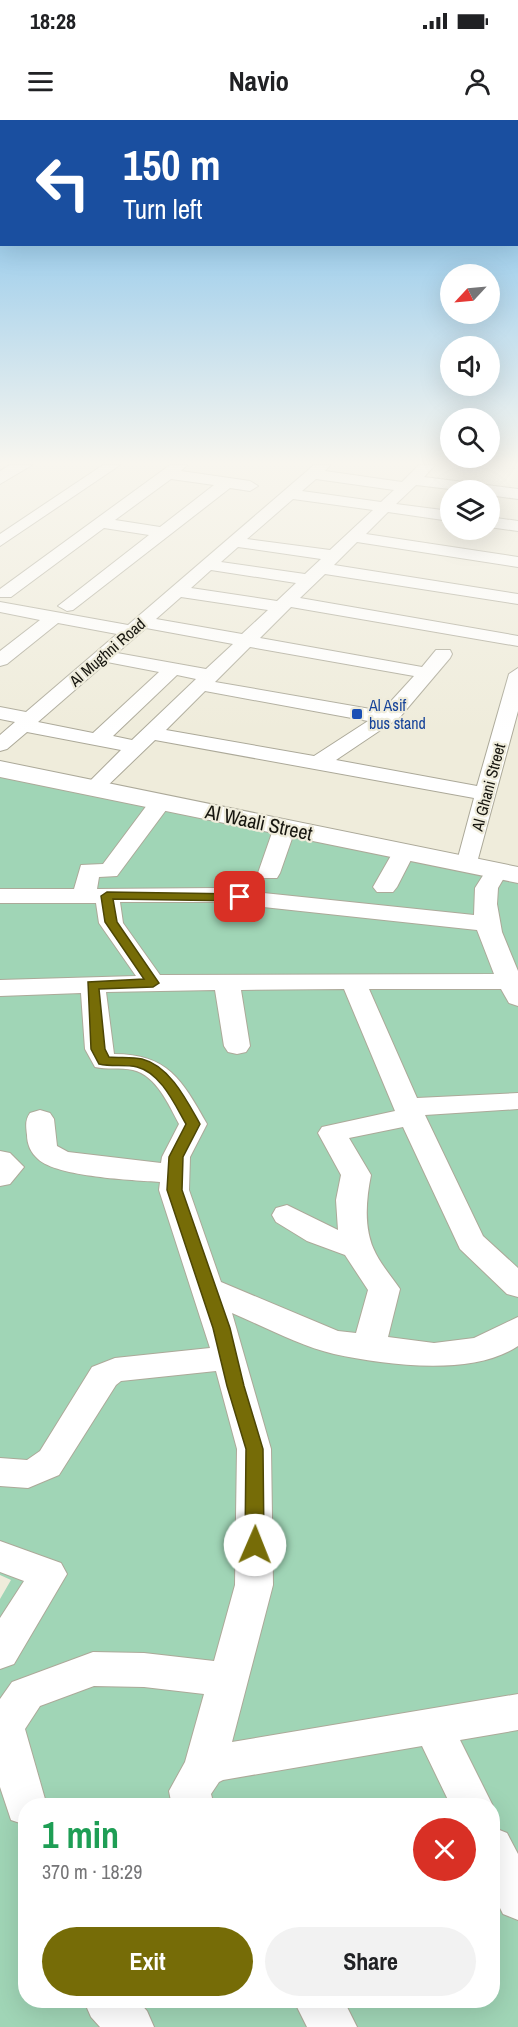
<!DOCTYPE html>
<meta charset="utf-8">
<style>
:root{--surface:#fff;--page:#f2f2f2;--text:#202124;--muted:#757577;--accent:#766c07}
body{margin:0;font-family:"Archivo Narrow",sans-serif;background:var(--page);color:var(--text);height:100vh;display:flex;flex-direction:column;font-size:22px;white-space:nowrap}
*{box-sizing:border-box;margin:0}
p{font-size:20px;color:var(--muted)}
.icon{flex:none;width:33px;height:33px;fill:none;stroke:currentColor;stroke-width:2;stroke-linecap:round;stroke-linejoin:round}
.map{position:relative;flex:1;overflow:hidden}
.drawer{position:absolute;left:18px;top:1678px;width:482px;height:210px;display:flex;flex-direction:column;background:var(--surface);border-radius:24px;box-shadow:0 6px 24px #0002}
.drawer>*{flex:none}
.top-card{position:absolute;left:0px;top:0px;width:519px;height:126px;box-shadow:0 6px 24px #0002;background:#1a4fa0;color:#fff;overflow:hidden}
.needle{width:39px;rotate:244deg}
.tools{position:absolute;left:440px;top:144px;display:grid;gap:12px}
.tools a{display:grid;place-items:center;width:60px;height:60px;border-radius:50%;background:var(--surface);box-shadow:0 6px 24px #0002;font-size:30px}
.pin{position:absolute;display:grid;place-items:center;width:51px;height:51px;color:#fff;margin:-26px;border-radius:12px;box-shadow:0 3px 9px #0006}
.me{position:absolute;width:66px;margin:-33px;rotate:1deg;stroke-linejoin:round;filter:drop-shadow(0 0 4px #0008)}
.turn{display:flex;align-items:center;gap:21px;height:126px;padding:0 24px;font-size:27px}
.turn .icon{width:78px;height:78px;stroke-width:2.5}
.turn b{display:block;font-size:42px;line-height:51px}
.round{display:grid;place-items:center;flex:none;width:63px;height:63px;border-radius:32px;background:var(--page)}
.summary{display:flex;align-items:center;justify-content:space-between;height:102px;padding:0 24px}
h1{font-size:36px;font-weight:800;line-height:45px;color:#1e9e55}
.cta{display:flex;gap:12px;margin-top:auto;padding:12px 24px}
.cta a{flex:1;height:69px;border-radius:36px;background:var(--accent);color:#fff;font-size:24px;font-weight:800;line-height:69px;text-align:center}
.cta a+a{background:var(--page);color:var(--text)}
.status{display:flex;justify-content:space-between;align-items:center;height:42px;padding:0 30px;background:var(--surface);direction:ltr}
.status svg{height:16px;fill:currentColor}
header{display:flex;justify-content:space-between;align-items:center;height:78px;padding:0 24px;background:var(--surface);font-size:27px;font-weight:800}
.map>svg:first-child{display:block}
.green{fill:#a0d5b6;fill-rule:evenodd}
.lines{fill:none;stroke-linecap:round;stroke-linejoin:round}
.minor-casing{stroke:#aca999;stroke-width:2}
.tertiary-casing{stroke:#aca999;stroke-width:2}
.minor{fill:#fff;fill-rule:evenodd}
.tertiary{fill:#fff;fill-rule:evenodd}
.route{fill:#766c07;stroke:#4d4605;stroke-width:1.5}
.transit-dot{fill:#1a4fb4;stroke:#efecdb;stroke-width:2}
.labels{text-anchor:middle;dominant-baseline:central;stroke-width:4.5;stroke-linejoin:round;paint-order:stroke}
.far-street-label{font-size:16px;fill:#16150f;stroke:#efecdb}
.far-transit-label{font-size:16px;fill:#164399;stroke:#efecdb;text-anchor:start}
.street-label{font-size:20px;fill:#16150f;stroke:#efecdb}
</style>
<div class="status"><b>18:28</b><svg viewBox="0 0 49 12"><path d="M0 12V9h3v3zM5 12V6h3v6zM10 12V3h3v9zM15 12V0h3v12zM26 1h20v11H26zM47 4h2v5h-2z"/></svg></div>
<header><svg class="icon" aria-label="menu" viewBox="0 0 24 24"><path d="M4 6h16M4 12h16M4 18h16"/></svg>Navio<svg class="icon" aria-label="person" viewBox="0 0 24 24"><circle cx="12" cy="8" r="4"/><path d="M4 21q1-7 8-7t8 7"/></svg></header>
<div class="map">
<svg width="518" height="1907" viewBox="0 0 518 1907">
<rect width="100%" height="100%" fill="#efecdb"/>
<path class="green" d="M0 649 518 755V1907H0V1479L11 1460 0 1455ZM26 1686H492V1881H26Z"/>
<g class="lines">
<g class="minor-casing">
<path id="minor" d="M103 345H120L0 426V414Z
M170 345H187L181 351 250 361 258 366 250 371 230 368 73 490 67 491 58 486 149 415 104 408 11 477H0V469ZM171 359 214 365 160 407 115 400Z
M314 345H330L325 351 402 362 419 345H435L424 357 518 369V379L489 375V370H458L416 365 396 384 450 391V401L388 392 366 414 518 437V447L357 422 334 445 518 474V484L325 454 300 478 518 516V526L291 487 260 518 422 547 436 530H450L452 534 450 538 400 597 336 640 477 666 509 554 518 548V591L475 750H459L456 745 474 678 155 620 101 672H87L83 668 121 630 27 612 7 629 0 631V615L15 602 0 599V587L26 592 117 514 58 503 7 544 0 546V531L40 500 0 492V482L128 505ZM316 359 394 370 381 382 302 371ZM293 379 373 390 330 430 247 419ZM238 427 321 439 305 454 221 442ZM211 450 296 463 277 481 191 468ZM181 477 268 490 242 514 156 499ZM146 508 233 524 206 549 117 533ZM250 527 414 556 382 591 215 562ZM107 542 159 552 93 613 38 602ZM177 555 196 559 132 620 113 616ZM205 571 368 601 314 636 166 610Z
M489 397 518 401V411L489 407Z
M161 676 169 677 172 682 117 756 99 757 97 769 217 768 474 795 475 768 489 746H505L508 751 498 768 497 784 502 812 518 851V886L509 883 501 869H369L417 978 518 973V989L425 995 483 1116 518 1148V1177L507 1174 460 1129 403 1007 349 1018 371 1055C366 1080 363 1110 376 1134 382 1146 392 1157 400 1169L388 1217 434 1223 474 1218 518 1197V1226C472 1257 386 1245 334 1234 300 1226 265 1207 232 1193L271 1329 273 1465 232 1622 518 1574V1610L460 1620 493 1686 492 1688V1686H451L422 1626 223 1660 219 1662 211 1674 214 1686H172L169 1671 185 1642 204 1574 144 1567 94 1566 40 1586 25 1609 47 1686H26V1705L11 1700 0 1667V1579L12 1562 93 1532 144 1533 214 1541 235 1465 237 1329 216 1251 121 1261 116 1265 59 1355 28 1368 0 1366V1338L27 1340 40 1331 92 1247 115 1238 210 1228 159 1070 160 1062C133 1060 57 1057 38 1039 31 1033 27 1024 27 1015 26 1006 25 1000 30 993L40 990 50 993 54 999 57 1026 68 1032 161 1043 162 1037 179 1004C169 985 156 955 133 950 120 947 107 950 95 947L85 929 81 873 0 876V860L136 856 99 803 96 783H0V769H74L81 745 103 744 153 677ZM120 782H217L477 810 494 854 160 855 123 803ZM344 869 395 991 322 1007 318 1013 341 1055 336 1080 338 1110 287 1085 276 1088 272 1095 276 1102 307 1121 345 1135 368 1170 356 1213 338 1211 221 1162 189 1070 190 1037 207 1004C182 960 168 934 114 934L106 872 215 870 224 926 228 932 237 934 246 932 250 926 241 870Z
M285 700 293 702 296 707 280 753 277 758H261L258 753 274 707 277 702Z
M404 725 412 727 415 732 397 767 393 772H377L373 767 393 732 396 727Z
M0 1031 10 1033 24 1047 10 1064 0 1066Z
M0 1421 61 1443 67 1454 14 1544 0 1549V1498L24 1461 0 1452Z
M492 1707 507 1713 518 1734V1800L503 1794 492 1772Z
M84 1881H138L147 1891 154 1907H100L91 1897Z
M294 1881H344L357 1907H307Z"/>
</g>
<g class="tertiary-casing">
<path id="tertiary" d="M10 345H32L0 364V351Z
M0 641 518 747V763L0 657Z"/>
</g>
<use href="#minor" class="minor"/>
<use href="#tertiary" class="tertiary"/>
</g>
<linearGradient id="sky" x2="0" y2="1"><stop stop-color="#6fb9ea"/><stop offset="0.56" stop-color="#f8f6ef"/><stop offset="1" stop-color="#f8f6ef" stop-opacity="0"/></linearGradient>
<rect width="518" height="612" fill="url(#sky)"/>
<path class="route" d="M107 772 240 774 246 777 240 781 113 779 117 802 159 863 153 867 99 869 105 929 109 937C120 938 132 937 142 939 170 946 187 981 200 1004L183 1037 182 1070 230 1208 244 1266 263 1329 264 1425 261 1431 255 1433 248 1431 245 1425 246 1329 227 1266 213 1208 167 1070 169 1037 186 1004C175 985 161 953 137 947 125 944 112 947 99 944L91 929 88 862 144 859 105 802 101 776Z"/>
<rect class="transit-dot" x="351" y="588" width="12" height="12" rx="3"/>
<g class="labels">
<g class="far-street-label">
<text transform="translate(107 532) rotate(-41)">Al Mughni Road</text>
<text transform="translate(488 667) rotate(-75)">Al Ghani Street</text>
</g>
<g class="far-transit-label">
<text x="369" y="585">Al Asif<tspan x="369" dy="18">bus stand</tspan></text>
</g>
<g class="street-label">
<text transform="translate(259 702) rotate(12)">Al Waali Street</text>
</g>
</g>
</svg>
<div class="tools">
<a><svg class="needle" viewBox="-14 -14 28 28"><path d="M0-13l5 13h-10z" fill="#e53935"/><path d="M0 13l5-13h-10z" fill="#757577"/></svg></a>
<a><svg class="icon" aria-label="sound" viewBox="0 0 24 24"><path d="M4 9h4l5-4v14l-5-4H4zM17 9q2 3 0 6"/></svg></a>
<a><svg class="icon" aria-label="search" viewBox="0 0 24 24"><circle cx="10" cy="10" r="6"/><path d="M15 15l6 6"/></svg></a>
<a><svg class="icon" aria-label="layers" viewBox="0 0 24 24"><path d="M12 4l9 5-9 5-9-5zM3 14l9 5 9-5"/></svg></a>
</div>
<div class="pin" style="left:240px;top:777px;background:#d93025"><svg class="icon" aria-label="arrive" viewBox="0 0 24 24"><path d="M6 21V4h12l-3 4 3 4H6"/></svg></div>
<svg class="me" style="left:255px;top:1425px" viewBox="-20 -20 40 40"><circle r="19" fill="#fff"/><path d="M0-13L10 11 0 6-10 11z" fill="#766c07"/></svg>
<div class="top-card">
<div class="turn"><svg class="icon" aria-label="left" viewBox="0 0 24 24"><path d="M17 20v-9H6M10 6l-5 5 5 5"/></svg><div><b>150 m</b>Turn left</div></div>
</div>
<section class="drawer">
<div class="summary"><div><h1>1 min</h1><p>370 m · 18:29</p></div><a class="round" style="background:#d93025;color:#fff"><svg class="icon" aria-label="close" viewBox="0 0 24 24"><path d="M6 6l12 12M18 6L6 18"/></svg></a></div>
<div class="cta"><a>Exit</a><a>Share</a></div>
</section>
</div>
